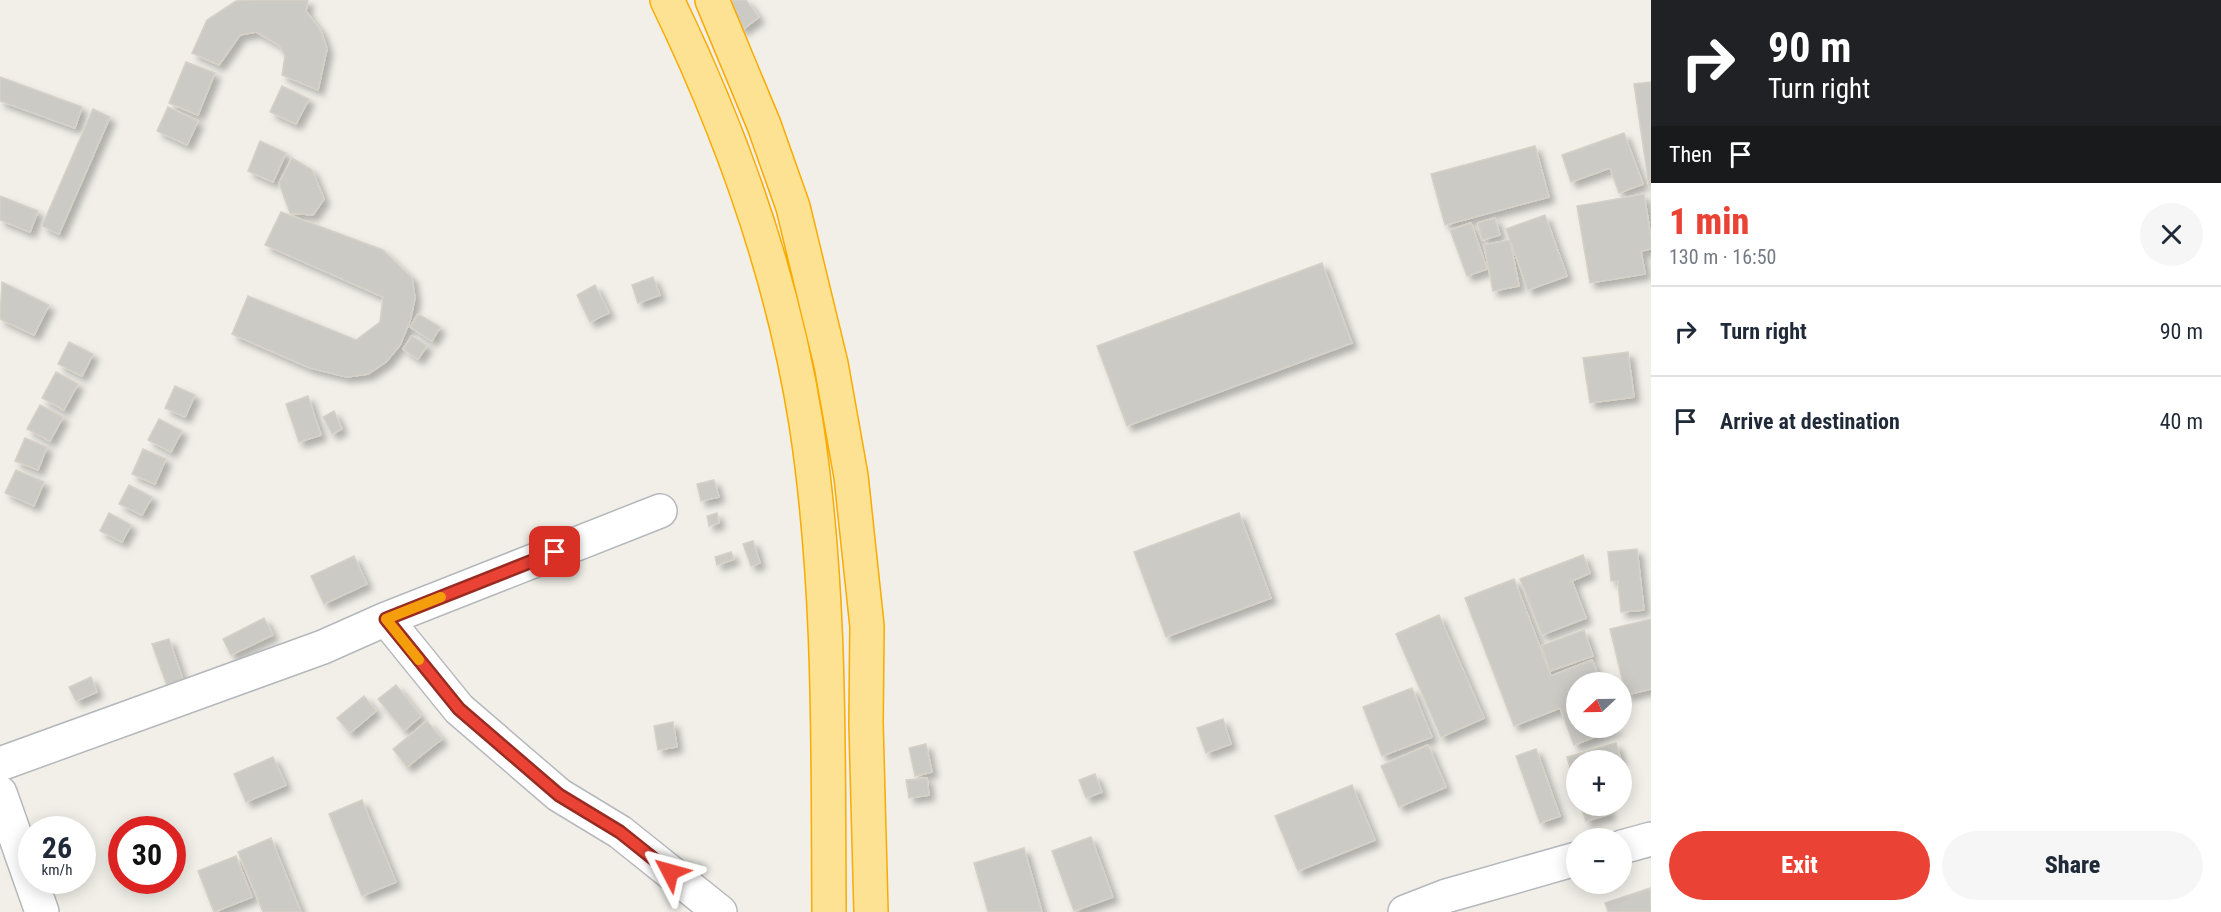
<!DOCTYPE html>
<meta charset="utf-8">
<style>
:root{--surface:#fff;--page:#f6f6f7;--text:#1f2937;--muted:#747a83;--line:#e0e1e3;--accent:#ea4335}
body{margin:0;font-family:"Roboto Condensed",sans-serif;background:var(--page);color:var(--text);height:100vh;display:flex;flex-direction:column;font-size:22px;white-space:nowrap}
*{box-sizing:border-box;margin:0}
p{font-size:20px;color:var(--muted)}
.icon{flex:none;width:33px;height:33px;fill:none;stroke:currentColor;stroke-width:2;stroke-linecap:round;stroke-linejoin:round}
.map{position:relative;flex:1;overflow:hidden}
.side{display:flex;flex-direction:column;background:var(--surface);width:570px}
.side>*{flex:none}
.banner{background:#202124;color:#fff;overflow:hidden}
.needle{width:39px;rotate:248deg}
.buttons{position:absolute;left:1566px;top:672px;display:grid;gap:12px}
.buttons a{display:grid;place-items:center;width:66px;height:66px;border-radius:50%;background:var(--surface);box-shadow:0 3px 15px #0003;font-size:30px}
.speed{position:absolute;left:18px;top:816px;display:flex;gap:12px;font-size:30px;font-weight:700;text-align:center}
.speed>*{display:grid;place-content:center;width:78px;height:78px;border-radius:50%;background:var(--surface);box-shadow:0 3px 15px #0003;line-height:1}
.speed small{font-size:15px;font-weight:400}
.speed .limit{border:9px solid #d22;background:#fff;color:#111}
.pin{position:absolute;display:grid;place-items:center;width:51px;height:51px;color:#fff;margin:-26px;border-radius:12px;box-shadow:0 3px 9px #0006}
.me{position:absolute;width:66px;margin:-33px;rotate:309deg;stroke-linejoin:round;filter:drop-shadow(0 0 4px #0008)}
.turn{display:flex;align-items:center;gap:21px;height:126px;padding:0 18px;font-size:27px}
.turn .icon{width:78px;height:78px;stroke-width:2.5}
.turn b{display:block;font-size:42px;line-height:51px}
.then{display:flex;align-items:center;height:57px;padding:0 18px;background:#0003;gap:12px;font-size:22px}
.round{display:grid;place-items:center;flex:none;width:63px;height:63px;border-radius:32px;background:var(--page)}
.headline{display:flex;align-items:center;justify-content:space-between;height:102px;padding:0 18px}
h1{font-size:36px;font-weight:800;line-height:45px;color:var(--accent)}
.action{display:flex;gap:12px;margin-top:auto;padding:12px 18px}
.action a{flex:1;height:69px;border-radius:36px;background:var(--accent);color:#fff;font-size:24px;font-weight:800;line-height:69px;text-align:center}
.action a+a{background:var(--page);color:var(--text)}
ul{padding:0;list-style:none}
li{display:flex;align-items:center;gap:18px;height:90px;padding:0 18px;border-top:2px solid var(--line)}
li div{flex:1}
li b{display:block;font-size:22px}
li em{font-style:normal}
main{display:flex;flex:1;min-height:0}
.map>svg:first-child{display:block}
.building{fill:#cccac5;stroke:#d6d1c6;stroke-width:1.5;filter:url(#shadow)}
.lines{fill:none;stroke-linecap:round;stroke-linejoin:round}
.minor-casing{stroke:#b5b8bc;stroke-width:36}
.highway-casing{stroke:#f9ab00;stroke-width:36}
.minor{stroke:#fff;stroke-width:33}
.highway{stroke:#fde293;stroke-width:33}
.route-casing{stroke:#982c22;stroke-width:15}
.route{stroke:#ea4335;stroke-width:10}
.slow{stroke:#f59e0b;stroke-width:10}
</style>
<main>
<div class="map">
<svg width="1651" height="912" viewBox="0 0 1651 912">
<defs>
<filter id="shadow"><feDropShadow dx="5.5" dy="5.5" stdDeviation="3" flood-color="#0004"/></filter>
</defs>
<rect width="100%" height="100%" fill="#f1efe8"/>
<path class="building" d="M253 0H308L306 11 321 31 327 49 318 90 282 75 285 56 279 45 256 32 240 35 219 65 192 53 207 20 236 1Z
M733 0H746L759 17 742 30 725 6Z
M186 62 215 73 198 115 169 103Z
M0 77 82 107 75 128 0 101Z
M1651 82V185L1649 186 1634 84Z
M282 86 309 99 296 124 270 112Z
M168 107 198 121 187 145 157 131Z
M93 109 110 117 59 234 42 226Z
M1624 133 1643 184 1619 193 1610 168 1571 182 1562 155Z
M260 141 286 153 273 182 248 171Z
M1535 146 1549 197 1445 225 1431 174Z
M292 158 312 170 324 199 313 215 290 213 279 183Z
M1644 194 1651 238V249L1641 251 1645 274 1590 283 1577 206Z
M0 196 38 211 30 232 0 220Z
M281 212 383 250 412 278 415 298 410 321 400 345 386 362 368 374 347 377 310 368 232 334 248 296 356 340 380 322 383 297 265 245Z
M1545 215 1567 276 1528 290 1506 229Z
M1495 218 1500 235 1482 240 1478 223Z
M1471 223 1487 269 1467 276 1450 230Z
M1510 240 1519 286 1493 291 1484 245Z
M1322 263 1352 343 1127 426 1097 346Z
M653 277 660 295 638 303 632 285Z
M2 282 49 305 34 335 0 319Z
M595 285 609 313 590 322 577 295Z
M418 314 440 327 432 341 410 327Z
M412 336 427 346 418 359 403 349Z
M69 342 93 354 82 376 58 364Z
M1628 352 1634 397 1590 403 1583 358Z
M56 372 78 384 64 410 42 398Z
M175 386 195 395 185 417 165 408Z
M308 396 321 435 299 442 286 404Z
M40 405 63 417 50 441 27 429Z
M334 411 342 429 332 434 323 417Z
M159 419 182 431 171 452 148 440Z
M25 438 47 447 38 470 15 461Z
M143 449 166 459 155 484 132 474Z
M16 470 44 482 34 506 5 493Z
M714 480 719 497 701 501 697 484Z
M129 485 152 497 142 515 119 504Z
M109 513 131 525 122 542 100 531Z
M717 513 719 523 709 526 707 516Z
M1239 513 1271 598 1166 637 1134 552Z
M753 541 760 563 751 566 743 544Z
M1637 549 1644 610 1621 612 1618 581H1611L1608 552Z
M731 552 734 559 717 565 715 557Z
M1583 555 1590 573 1572 581 1586 618 1542 635 1520 579Z
M354 556 367 584 324 604 311 576Z
M1514 579 1551 676 1592 660 1601 682H1576V728H1618L1574 745 1560 708 1514 726 1465 598Z
M1439 615 1484 718 1441 737 1396 634Z
M264 618 273 635 231 655 223 639Z
M1651 619V689L1626 695 1610 629Z
M1584 630 1593 656 1550 671 1541 646Z
M169 639 187 691 171 697 152 644Z
M91 677 97 692 76 701 69 687Z
M396 685 421 716 404 731 378 699Z
M1412 688 1432 737 1382 756 1363 707Z
M364 696 376 711 350 733 337 718Z
M1223 719 1231 744 1206 753 1197 728Z
M427 721 442 739 407 767 393 749Z
M673 722 677 747 658 750 654 726Z
M1616 743 1621 760H1576V789L1567 757Z
M926 744 932 772 915 776 909 748Z
M1428 745 1446 787 1399 807 1381 766Z
M1536 749 1560 816 1540 823 1516 756Z
M273 757 286 785 246 802 234 774Z
M1095 774 1102 792 1086 798 1079 780Z
M927 778 929 795 909 798 906 780Z
M1352 785 1375 840 1298 871 1275 816Z
M362 800 396 882 362 896 329 814Z
M1581 806H1607L1610 814 1586 821Z
M1091 837 1113 897 1074 911 1052 851Z
M271 838 301 912H263L238 852Z
M1024 848 1042 912H988L974 863Z
M236 856 252 897 214 912 198 871Z
M1650 888 1651 912H1608L1605 903Z"/>
<g class="lines">
<g class="minor-casing">
<path id="minor" d="M386 619 660 511
M0 764 323 647 386 619 459 709 559 795 620 832 720 912
M0 793 42 912
M1622 847 1651 839
M1405 912 1446 896 1576 859"/>
</g>
<g class="highway-casing">
<path id="highway" d="M667 0C731 132 783 278 806 423 831 585 828 749 829 912
M712 0 764 125 793 207 831 364 851 476 867 626 866 723 871 912"/>
</g>
<use href="#minor" class="minor"/>
<use href="#highway" class="highway"/>
</g>
<g class="lines">
<g class="route-casing">
<path id="route" d="M555 552 386 619 459 709 559 795 620 832 670 872"/>
</g>
<use href="#route" class="route"/>
<path class="slow" d="M419 660 386 619 441 597"/>
</g>
</svg>
<div class="buttons">
<a><svg class="needle" viewBox="-14 -14 28 28"><path d="M0-13l5 13h-10z" fill="#e53935"/><path d="M0 13l5-13h-10z" fill="#747a83"/></svg></a>
<a>+</a>
<a>−</a>
</div>
<div class="speed"><div>26<small>km/h</small></div><div class="limit">30</div></div>
<div class="pin" style="left:555px;top:552px;background:#d93025"><svg class="icon" aria-label="arrive" viewBox="0 0 24 24"><path d="M6 21V4h12l-3 4 3 4H6"/></svg></div>
<svg class="me" style="left:670px;top:872px" viewBox="-20 -20 40 40"><path d="M0-17L14 15 0 8-14 15z" fill="#ea4335" stroke="#fff" stroke-width="4"/></svg>
</div>
<section class="side">
<div class="banner">
<div class="turn"><svg class="icon" aria-label="right" viewBox="0 0 24 24"><path d="M7 20v-9h11M14 6l5 5-5 5"/></svg><div><b>90 m</b>Turn right</div></div>
<div class="then">Then<svg class="icon" aria-label="arrive" viewBox="0 0 24 24"><path d="M6 21V4h12l-3 4 3 4H6"/></svg></div>
</div>
<div class="headline"><div><h1>1 min</h1><p>130 m · 16:50</p></div><a class="round"><svg class="icon" aria-label="close" viewBox="0 0 24 24"><path d="M6 6l12 12M18 6L6 18"/></svg></a></div>
<ul>
<li><svg class="icon" aria-label="right" viewBox="0 0 24 24"><path d="M7 20v-9h11M14 6l5 5-5 5"/></svg><div><b>Turn right</b></div><em>90 m</em></li>
<li><svg class="icon" aria-label="arrive" viewBox="0 0 24 24"><path d="M6 21V4h12l-3 4 3 4H6"/></svg><div><b>Arrive at destination</b></div><em>40 m</em></li>
</ul>
<div class="action"><a>Exit</a><a>Share</a></div>
</section>
</main>
